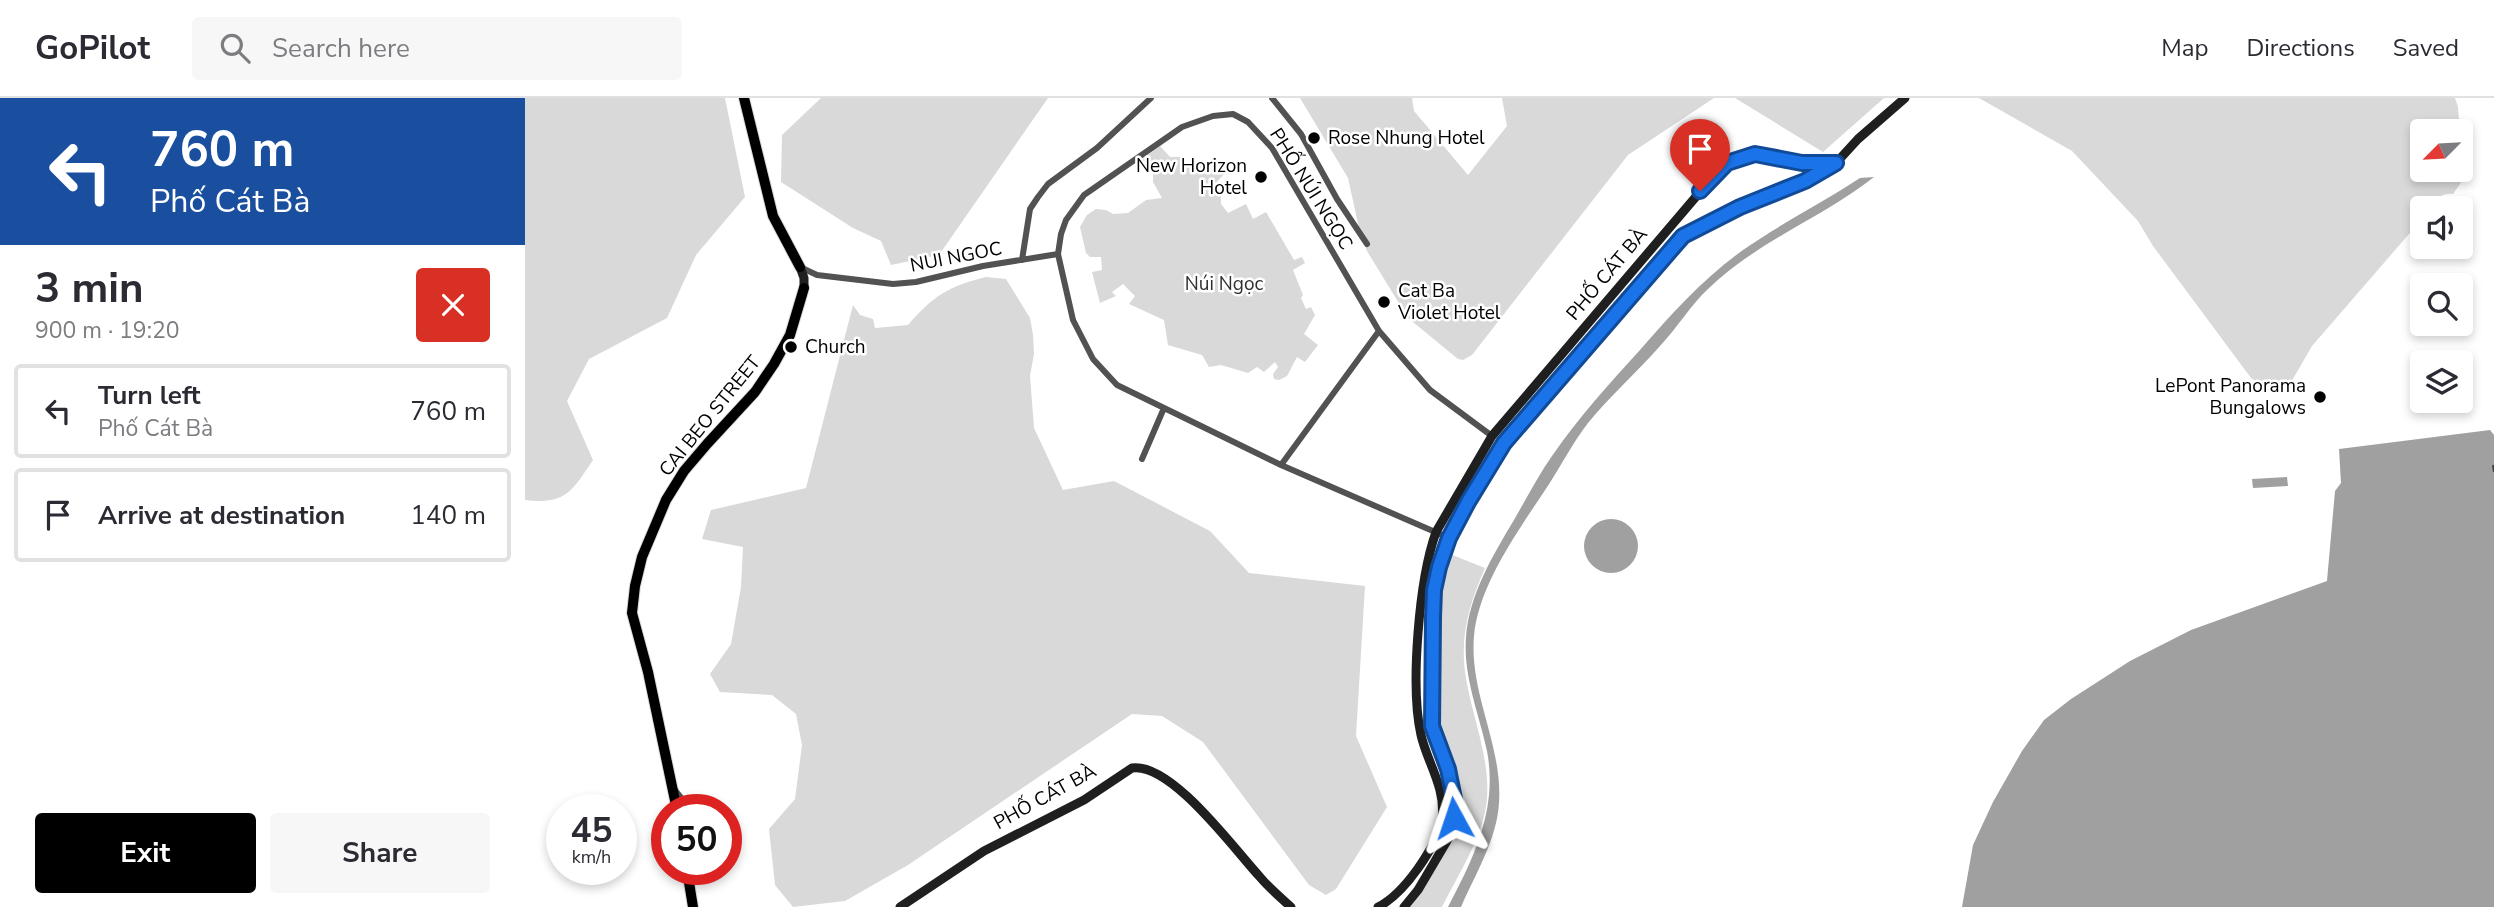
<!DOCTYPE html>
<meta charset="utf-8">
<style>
:root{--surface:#fff;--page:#f7f7f7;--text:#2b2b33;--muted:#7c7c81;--line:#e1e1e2;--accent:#000}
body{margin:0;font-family:"Nunito Sans",sans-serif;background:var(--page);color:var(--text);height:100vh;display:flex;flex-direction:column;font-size:26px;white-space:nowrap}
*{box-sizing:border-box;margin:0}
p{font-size:23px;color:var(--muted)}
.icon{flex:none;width:38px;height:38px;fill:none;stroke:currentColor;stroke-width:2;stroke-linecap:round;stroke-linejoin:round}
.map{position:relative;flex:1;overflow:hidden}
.side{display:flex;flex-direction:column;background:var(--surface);width:525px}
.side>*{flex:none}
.top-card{background:#1a4fa0;color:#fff;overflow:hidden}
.needle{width:46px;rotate:246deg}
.tools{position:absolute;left:1885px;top:21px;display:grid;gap:14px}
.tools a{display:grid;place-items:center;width:63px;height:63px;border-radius:7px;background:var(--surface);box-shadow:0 4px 10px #0003;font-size:35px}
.speed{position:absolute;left:21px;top:696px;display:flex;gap:14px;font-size:35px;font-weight:700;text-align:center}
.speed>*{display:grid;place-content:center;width:91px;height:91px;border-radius:50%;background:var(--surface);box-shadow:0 4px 10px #0003;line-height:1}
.speed small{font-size:18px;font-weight:400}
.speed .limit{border:10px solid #d22;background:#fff;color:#111}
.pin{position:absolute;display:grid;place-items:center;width:60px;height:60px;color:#fff;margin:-72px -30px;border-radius:50% 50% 50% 0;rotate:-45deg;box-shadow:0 0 7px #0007}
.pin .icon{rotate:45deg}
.me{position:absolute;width:77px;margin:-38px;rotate:355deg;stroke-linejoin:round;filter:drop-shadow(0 0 5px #0008)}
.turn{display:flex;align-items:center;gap:24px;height:147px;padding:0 35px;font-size:32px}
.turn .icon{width:91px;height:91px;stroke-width:2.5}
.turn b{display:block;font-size:49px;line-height:60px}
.round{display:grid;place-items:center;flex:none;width:74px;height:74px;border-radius:7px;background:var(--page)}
.overview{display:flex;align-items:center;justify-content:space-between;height:119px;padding:0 35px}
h1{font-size:42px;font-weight:700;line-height:52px}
.button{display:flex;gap:14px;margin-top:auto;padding:14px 35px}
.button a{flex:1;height:80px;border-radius:7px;background:var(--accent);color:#fff;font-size:28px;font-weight:700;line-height:80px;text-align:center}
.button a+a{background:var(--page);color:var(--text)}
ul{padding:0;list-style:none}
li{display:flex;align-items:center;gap:21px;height:94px;margin:0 14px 10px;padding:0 21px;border:4px solid var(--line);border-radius:7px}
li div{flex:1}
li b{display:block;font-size:26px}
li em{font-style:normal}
header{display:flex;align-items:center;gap:42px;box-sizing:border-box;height:98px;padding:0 35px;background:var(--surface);border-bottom:2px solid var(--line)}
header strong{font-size:33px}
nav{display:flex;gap:38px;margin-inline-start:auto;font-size:24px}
.search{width:490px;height:63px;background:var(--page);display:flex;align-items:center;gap:18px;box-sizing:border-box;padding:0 24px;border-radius:7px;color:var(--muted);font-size:26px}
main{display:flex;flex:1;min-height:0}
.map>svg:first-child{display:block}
.green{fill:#d9d9d9}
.water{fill:#a0a0a0}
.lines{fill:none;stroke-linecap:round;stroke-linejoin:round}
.ferry{stroke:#414141;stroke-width:2;stroke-dasharray:9 7;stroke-linecap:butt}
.primary-casing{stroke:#dbdbdb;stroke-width:12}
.street{stroke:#525252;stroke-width:6}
.secondary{stroke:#1f1f1f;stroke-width:9}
.primary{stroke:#000;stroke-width:10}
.route-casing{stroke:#114b97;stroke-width:18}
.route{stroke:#1a73e8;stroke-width:12}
.poi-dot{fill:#000;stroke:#fff;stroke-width:2.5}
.labels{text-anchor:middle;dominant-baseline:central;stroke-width:5;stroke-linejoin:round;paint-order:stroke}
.poi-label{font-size:19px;fill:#000;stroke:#fff;text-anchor:start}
.street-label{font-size:19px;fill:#000;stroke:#fff}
.park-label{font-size:19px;fill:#303030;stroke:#fff}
</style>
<header>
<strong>GoPilot</strong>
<div class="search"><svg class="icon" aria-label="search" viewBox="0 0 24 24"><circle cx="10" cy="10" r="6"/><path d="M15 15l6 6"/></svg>Search here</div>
<nav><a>Map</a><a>Directions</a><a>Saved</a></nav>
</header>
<main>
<section class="side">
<div class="top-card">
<div class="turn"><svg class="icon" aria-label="left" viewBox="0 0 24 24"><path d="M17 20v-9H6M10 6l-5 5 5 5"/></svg><div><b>760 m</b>Phố Cát Bà</div></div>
</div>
<div class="overview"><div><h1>3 min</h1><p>900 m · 19:20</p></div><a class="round" style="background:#d93025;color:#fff"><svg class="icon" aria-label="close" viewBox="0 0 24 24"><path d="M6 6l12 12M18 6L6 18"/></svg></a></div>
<ul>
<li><svg class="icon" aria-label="left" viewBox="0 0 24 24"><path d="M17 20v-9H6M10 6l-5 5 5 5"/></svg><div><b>Turn left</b><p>Phố Cát Bà</p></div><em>760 m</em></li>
<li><svg class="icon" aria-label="arrive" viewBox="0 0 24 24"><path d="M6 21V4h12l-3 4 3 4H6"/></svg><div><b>Arrive at destination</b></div><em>140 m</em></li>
</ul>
<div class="button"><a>Exit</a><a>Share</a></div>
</section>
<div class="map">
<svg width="1969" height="809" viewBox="0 0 1969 809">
<rect width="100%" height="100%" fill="#fff"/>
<path class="green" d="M0 0H200L220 99 171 157 142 220 64 261 42 303 68 362C47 393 41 407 0 402Z
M296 0H523L414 157 366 167 356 143 328 130 256 84 257 37Z
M775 0H887L889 13 943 77 982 28 977 0H1189L1103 57 947 257 938 262 933 261 883 220 842 153 835 135 823 80Z
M1210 0H1359L1298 54Z
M1454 0H1930L1933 9 1935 33H1897V72H1936V51L1937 83 1928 96C1917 95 1911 100 1905 110H1897V121L1787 248 1765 286 1754 295 1746 294 1726 280 1628 148 1613 123 1547 53Z
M635 48 645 59H658L661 64C677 64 689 61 700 75L689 87 696 93V106L703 115 721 106 728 121 741 114 769 162 777 159 780 165 768 172 778 197 776 200 781 211 786 209 790 217 779 236 793 247 780 264 772 259 762 278 754 282 749 281 748 276 753 269 750 264 739 274 732 269 723 275 696 267 684 269 677 257 643 247 639 222 604 206 610 198 598 186 587 194 591 198 575 205 567 174 577 172 576 159H565L561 155 555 129 562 117 571 111 581 112 588 116 603 115 621 102 637 100 628 84V73L621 72 614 64Z
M461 179 481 181 505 220 508 237 509 256 505 278 509 330 538 392 589 383 685 433 724 475 840 488 831 638 862 709 811 791 801 797 784 787 678 644 637 618 607 616 383 767 320 803 268 809 250 787 244 731 270 701 277 647 271 616 247 597 195 594 185 576 206 546 216 489 218 449 177 441 186 412 281 390 328 207 335 217 348 221 350 230 383 227C408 198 424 188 461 179Z
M915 452 960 470C945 504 935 537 940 574 946 617 965 657 962 701 959 737 933 777 917 809H875L915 752 921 739 933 727 923 709 914 663 900 627 902 504 904 481Z"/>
<path class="water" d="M1349 79C1297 120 1231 144 1183 191 1165 208 1152 230 1135 248 1112 274 1085 298 1063 325 1049 343 1038 364 1026 383 997 428 954 484 949 538 944 595 978 648 974 705 972 741 950 777 936 809H923C949 759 973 711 962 653 954 615 938 579 941 539 944 497 968 457 989 422 1001 401 1013 378 1027 358 1053 320 1084 286 1115 252 1146 216 1179 180 1218 152 1255 126 1297 105 1335 80Z
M1965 332 1969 337V809H1437L1448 747 1468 704 1497 653 1519 622 1546 601 1605 563 1666 532 1802 483 1810 393 1816 385 1814 351Z
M1762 379 1763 388 1728 390 1727 381Z
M1059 448a27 27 0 1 1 54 0a27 27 0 1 1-54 0Z"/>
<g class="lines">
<path class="ferry" d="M1968 367 1969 374"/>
<g class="primary-casing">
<path id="primary" d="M219 0 248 118 275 169
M152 712 123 574 107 515 110 488 117 459 141 402 159 373 182 346 230 294 249 266 265 237 279 190
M162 772 168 809"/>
</g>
<path class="street" d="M747 0 776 36 812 101 842 146
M497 162 505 111 513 99 523 86 572 50 626 0
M275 169 292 177 368 186 391 184 458 168 533 156
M617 361 639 310
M756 367 854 233
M924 440 756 367 592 287 568 261 548 222 533 156 536 136 541 122 559 97 657 29 688 18 708 16 723 24 747 50 854 233 905 292 967 338
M150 692 166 712"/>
<path class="secondary" d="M275 169 279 180V190
M375 809 459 753 559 702 607 670C646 664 709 751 735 779 744 790 755 799 766 809
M853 809C879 796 912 749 917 720 921 690 902 664 896 637 885 588 894 482 911 434L967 338 1192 74 1203 65 1230 56 1277 65H1309
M879 809 893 792 926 736 929 720 930 706 923 671 907 628 909 493 914 469 924 440 979 345 1158 138 1215 109 1280 83 1311 65 1333 41 1380 0"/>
<use href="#primary" class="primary"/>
</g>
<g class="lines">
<g class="route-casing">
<path id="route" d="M929 720 930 706 923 671 907 628 908 519 909 492 914 469 924 440 943 404 979 345 1158 138 1215 109 1280 83 1311 65H1277L1230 56 1202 65 1175 93"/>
</g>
<use href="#route" class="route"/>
</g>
<g class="poi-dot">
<circle cx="789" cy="40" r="7"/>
<circle cx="736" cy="79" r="7"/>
<circle cx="859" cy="204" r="7"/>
<circle cx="266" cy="249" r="7"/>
<circle cx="1795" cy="299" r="7"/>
</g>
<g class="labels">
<g class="poi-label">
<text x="803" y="40">Rose Nhung Hotel</text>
<text x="722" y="68" text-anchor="end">New Horizon<tspan x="722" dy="22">Hotel</tspan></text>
<text x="873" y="193">Cat Ba<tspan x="873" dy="22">Violet Hotel</tspan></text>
<text x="280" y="249">Church</text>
<text x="1781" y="288" text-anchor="end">LePont Panorama<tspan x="1781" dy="22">Bungalows</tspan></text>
</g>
<g class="street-label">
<text transform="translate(786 91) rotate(58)">PHỐ NÚI NGỌC</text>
<text transform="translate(431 159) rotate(-11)">NUI NGOC</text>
<text transform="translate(1082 176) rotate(-50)">PHỐ CÁT BÀ</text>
<text transform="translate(185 318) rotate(-51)">CAI BEO STREET</text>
<text transform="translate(520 699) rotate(-29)">PHỐ CÁT BÀ</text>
</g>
<g class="park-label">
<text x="699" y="186">Núi Ngọc</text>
</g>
</g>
</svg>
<div class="tools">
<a><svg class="needle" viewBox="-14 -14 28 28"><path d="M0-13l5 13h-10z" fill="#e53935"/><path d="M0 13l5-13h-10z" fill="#7c7c81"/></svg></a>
<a><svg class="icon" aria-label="sound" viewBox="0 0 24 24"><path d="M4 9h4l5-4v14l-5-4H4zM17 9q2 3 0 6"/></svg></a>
<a><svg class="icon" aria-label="search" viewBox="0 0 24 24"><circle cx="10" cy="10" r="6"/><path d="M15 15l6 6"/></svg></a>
<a><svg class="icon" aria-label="layers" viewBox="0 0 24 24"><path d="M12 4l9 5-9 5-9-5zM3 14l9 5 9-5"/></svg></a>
</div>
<div class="speed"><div>45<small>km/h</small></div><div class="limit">50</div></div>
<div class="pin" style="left:1175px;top:93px;background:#d93025"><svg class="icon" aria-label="arrive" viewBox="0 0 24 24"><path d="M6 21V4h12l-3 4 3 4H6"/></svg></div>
<svg class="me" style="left:929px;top:720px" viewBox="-20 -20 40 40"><path d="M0-17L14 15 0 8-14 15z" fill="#1a73e8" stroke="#fff" stroke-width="4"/></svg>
</div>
</main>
